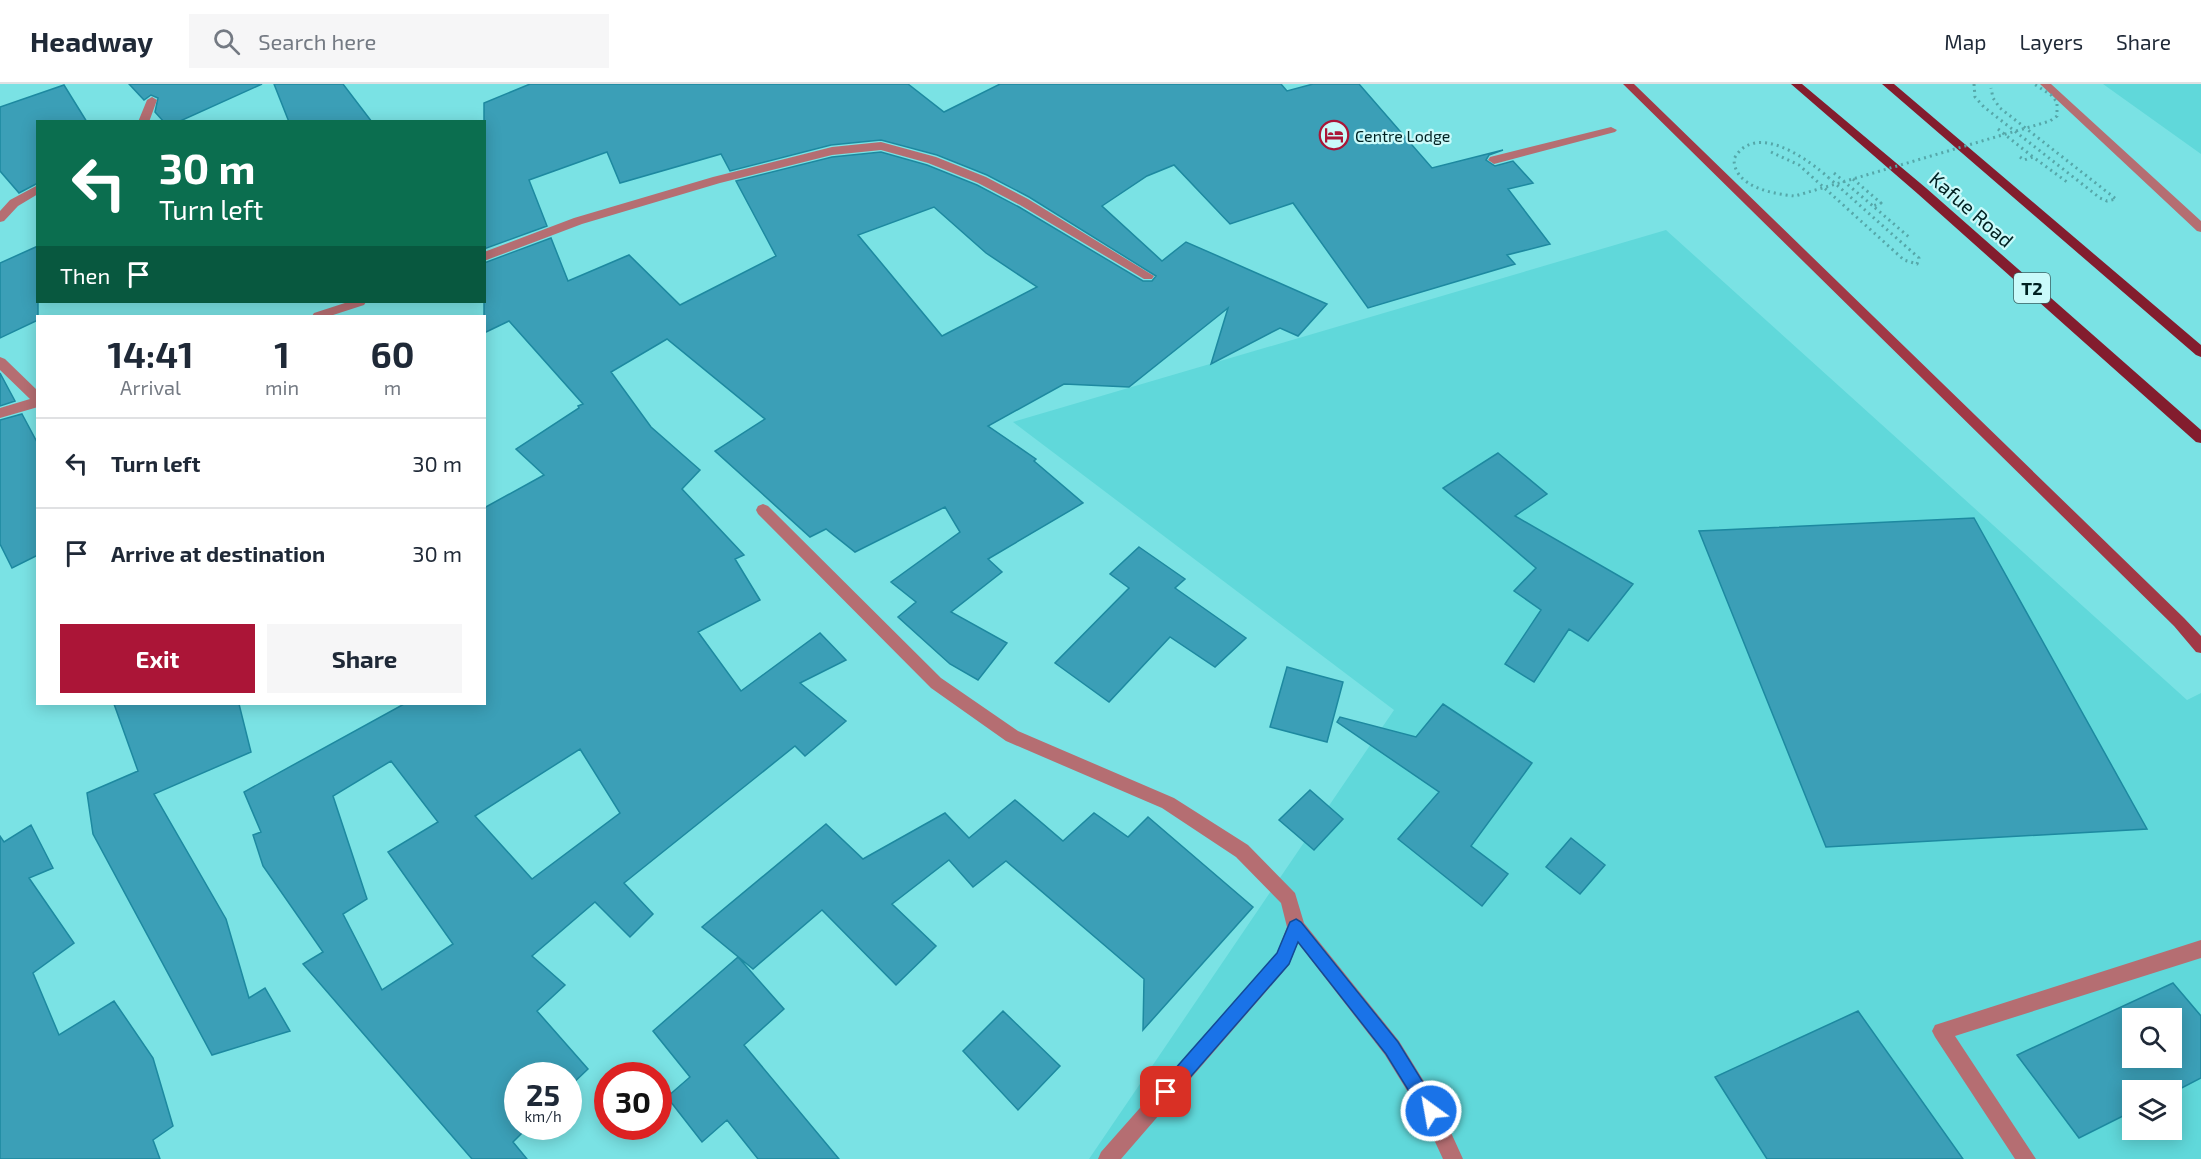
<!DOCTYPE html>
<style>
:root{--surface:#fff;--page:#f6f6f7;--text:#1f2937;--muted:#747a83;--line:#e0e1e3;--accent:#ab1537}
body{margin:0;font-family:"Exo 2",sans-serif;background:var(--page);color:var(--text);height:100vh;display:flex;flex-direction:column;font-size:22px;white-space:nowrap}
*{box-sizing:border-box;margin:0}
p{font-size:20px;color:var(--muted)}
.icon{flex:none;width:33px;height:33px;fill:none;stroke:currentColor;stroke-width:2;stroke-linecap:round;stroke-linejoin:round}
.map{position:relative;flex:1;overflow:hidden}
.details{position:absolute;left:36px;top:231px;width:450px;height:390px;display:flex;flex-direction:column;background:var(--surface);border-radius:0px;box-shadow:0 3px 15px #0003}
.details>*{flex:none}
.top-card{position:absolute;left:36px;top:36px;width:450px;height:183px;border-radius:0px;box-shadow:0 3px 15px #0003;background:#0b6e4f;color:#fff;overflow:hidden}
.controls{position:absolute;left:2122px;top:924px;display:grid;gap:12px}
.controls a{display:grid;place-items:center;width:60px;height:60px;border-radius:0px;background:var(--surface);box-shadow:0 3px 15px #0003;font-size:30px}
.speed{position:absolute;left:504px;top:978px;display:flex;gap:12px;font-size:30px;font-weight:700;text-align:center}
.speed>*{display:grid;place-content:center;width:78px;height:78px;border-radius:50%;background:var(--surface);box-shadow:0 3px 15px #0003;line-height:1}
.speed small{font-size:15px;font-weight:400}
.speed .limit{border:9px solid #d22;background:#fff;color:#111}
.pin{position:absolute;display:grid;place-items:center;width:51px;height:51px;color:#fff;margin:-26px;border-radius:12px;box-shadow:0 3px 9px #0006}
.me{position:absolute;width:66px;margin:-33px;rotate:328deg;stroke-linejoin:round;filter:drop-shadow(0 0 4px #0008)}
.turn{display:flex;align-items:center;gap:21px;height:126px;padding:0 24px;font-size:27px}
.turn .icon{width:78px;height:78px;stroke-width:2.5}
.turn b{display:block;font-size:42px;line-height:51px}
.then{display:flex;align-items:center;height:57px;padding:0 24px;background:#0003;gap:12px;font-size:22px}
.eta{display:flex;justify-content:space-evenly;align-items:center;height:102px;text-align:center}
.eta b{font-size:36px;font-weight:700;line-height:42px}
.primary-button{display:flex;gap:12px;margin-top:auto;padding:12px 24px}
.primary-button a{flex:1;height:69px;border-radius:0px;background:var(--accent);color:#fff;font-size:24px;font-weight:700;line-height:69px;text-align:center}
.primary-button a+a{background:var(--page);color:var(--text)}
ul{padding:0;list-style:none}
li{display:flex;align-items:center;gap:18px;height:90px;padding:0 24px;border-top:2px solid var(--line)}
li div{flex:1}
li b{display:block;font-size:22px}
li em{font-style:normal}
header{display:flex;align-items:center;gap:36px;box-sizing:border-box;height:84px;padding:0 30px;background:var(--surface);border-bottom:2px solid var(--line)}
header strong{font-size:28px}
nav{display:flex;gap:33px;margin-inline-start:auto;font-size:21px}
.search{width:420px;height:54px;background:var(--page);display:flex;align-items:center;gap:15px;box-sizing:border-box;padding:0 21px;border-radius:0px;color:var(--muted);font-size:22px}
.map>svg:first-child{display:block}
.built{fill:#60d8da;fill-rule:evenodd}
.building{fill:#3b9fb7;stroke:#1d89a0;stroke-width:1.5;fill-rule:evenodd}
.lines{fill:none;stroke-linecap:round;stroke-linejoin:round}
.path{stroke:#55a7a9;stroke-width:3;stroke-dasharray:2 4;stroke-linecap:butt}
.lane{fill:#b56e72;fill-rule:evenodd}
.street{fill:#b56e72;fill-rule:evenodd}
.secondary{fill:#a13946;fill-rule:evenodd}
.primary{fill:#831d2e;fill-rule:evenodd}
.path-bridge{stroke:#55a7a9;stroke-width:3;stroke-dasharray:2 4;stroke-linecap:butt}
.route{fill:#1a73e8;stroke:#114b97;stroke-width:1.5}
.labels{text-anchor:middle;dominant-baseline:central;stroke-width:4.5;stroke-linejoin:round;paint-order:stroke}
.far-poi-label{font-size:16px;fill:#002122;stroke:#cafafa;text-anchor:start}
.shield{fill:#cafafa;stroke:#3d6263;stroke-width:1.5}
.shield-label{font-size:18px;font-weight:bold;fill:#002122}
.street-label{font-size:20px;fill:#002122;stroke:#cafafa}
</style>
<header>
<strong>Headway</strong>
<div class="search"><svg class="icon" aria-label="search" viewBox="0 0 24 24"><circle cx="10" cy="10" r="6"/><path d="M15 15l6 6"/></svg>Search here</div>
<nav><a>Map</a><a>Layers</a><a>Share</a></nav>
</header>
<div class="map">
<svg width="2201" height="1075" viewBox="0 0 2201 1075">
<rect width="100%" height="100%" fill="#7ae2e4"/>
<path class="built" d="M2103 0H2201V70Z
M1666 146 2187 616 2201 609V1075H1089L1394 626 1013 338ZM2133 934H2172V974H2133ZM2133 1006H2172V1046H2133Z"/>
<path class="building" d="M129 0H262L178 38H164L155 28 158 14 151 11 144 16Z
M274 0H343L372 38H289Z
M530 0H908L944 28 1000 0H1281L1287 7 1313 0H1359L1432 84 1503 66 1489 71 1486 76 1495 82 1513 77 1533 99 1508 105 1550 160 1507 171 1515 180 1368 224 1293 119 1230 140 1174 81 1147 92 1102 122 1162 177 1186 158 1327 220 1298 252 1280 244 1211 280 1228 224 1129 303 1064 300 988 342 1036 375 1034 377 1083 419 988 475 1002 488 951 528 1007 559 978 596 950 580 898 533 916 518 891 498 960 448 945 423 855 468 826 445 810 453 715 367 765 335 667 255 611 288 651 343 700 386 682 405 744 471 735 475 760 516 698 548 741 607 820 549 846 576 800 599 846 637 805 672 795 662 624 799 653 830 630 853 595 818 532 872 565 901 537 927 588 985 568 1004V992H518V1042H529L513 1058 527 1075H472L303 880 323 868 263 782 253 751 261 748 244 708 404 620H484V424L544 391 516 365 579 324 578 322 583 320 509 237 484 249V179L551 154 568 197 629 171 680 221 776 172 736 97 832 73 881 68 927 81 977 101 1019 123 1143 197H1152L1156 192 1029 113 987 91 937 71 881 56 831 61 730 87 721 70 620 99 607 68 529 96 547 142 484 165V19ZM934 123 986 169 1037 203 942 252 858 151ZM580 665 620 729 532 795 475 732ZM391 677 438 738 388 768 453 860 382 906 343 830 367 815 333 712Z
M64 1 87 38H38V99L19 109 0 87V23Z
M38 162V236L0 254V179Z
M0 289 15 317 0 322Z
M22 330 38 360V471L12 484 0 460V336Z
M1498 369 1547 410 1515 432 1633 500 1588 557 1569 545 1534 598 1505 580 1541 526 1514 507 1536 484 1443 404Z
M1974 434 2147 745 1826 763 1699 447Z
M1139 463 1185 495 1175 504 1246 554 1215 583 1170 553 1109 618 1055 579 1129 504 1110 490Z
M1287 583 1343 598 1327 658 1270 643Z
M114 620H239L251 668 154 710 226 835 249 914 265 904 290 947 212 971 93 750 87 709 138 687Z
M1443 620 1532 679 1471 762 1508 790 1482 822 1398 755 1439 708 1337 638 1340 633 1416 653Z
M1310 706 1343 735 1314 766 1279 736Z
M1015 716 1063 757 1094 729 1128 753 1148 733 1253 823 1143 946 1144 895 1006 777 973 803 949 776 892 820 936 862 896 901 822 826 753 885 702 843 826 740 863 775 945 729 969 754Z
M31 741 53 784 29 794 74 859 33 889 59 951 114 917 153 974 173 1042 153 1056 160 1075H0V752L4 758Z
M1571 754 1605 781 1580 810 1546 783Z
M738 873 784 925 744 961 839 1075H758L727 1036 702 1058 667 1013 690 993 653 947Z
M2173 899 2201 932V994L2172 1009V1006H2133V1027L2079 1054 2017 971ZM2133 934H2172V974H2133Z
M1003 927 1060 982 1018 1026 963 967Z
M1858 927 1963 1075H1767L1715 993Z"/>
<g class="lines">
<path class="path" d="M1974 0 1975 13 1984 23 2100 114 2107 117 2116 115 2000 24 1993 14 1991 4
M1771 68 1799 81 1904 176 1917 180 1919 174 1829 94
M2020 73 2024 76 2033 73 2067 98
M1853 95 1881 119 1873 122 1910 154"/>
<path class="lane" d="M1611 43 1617 46 1615 48 1494 80 1488 76 1490 73Z
M2201 856V874L1955 952 2036 1075H2015L1935 953 1932 947 1935 941Z"/>
<path class="street" d="M2040 0H2051L2201 137V148L2197 147Z
M152 13 157 16 149 38H138L147 16Z
M881 58 936 73 986 93 1028 115 1154 192 1152 195H1144L1020 121 978 99 928 79 881 66 832 71 720 99 582 140 484 177V168L574 134 713 93 832 63Z
M38 101V110L18 122 4 137 0 138V127L10 116Z
M348 218H366L364 221 330 232H312L314 229Z
M0 273 5 275 38 307V323L0 334V324L30 315 0 286Z
M763 420 768 422 941 594 1018 647 1174 714 1248 761 1295 809 1304 839 1399 957 1438 1020 1463 1075H1443L1424 1034 1385 971 1298 859 1289 881 1121 1075H1098L1101 1068 1277 869 1287 843 1281 819 1236 773 1162 724 1006 657 931 604 758 430 756 426 758 422Z"/>
<path class="secondary" d="M1623 0H1634L2184 534 2201 552V569L2196 568 2174 542Z"/>
<path class="primary" d="M1791 0H1802L1926 104 2201 346V359L2196 358 1918 110Z
M1882 0H1894L2201 261V273L2196 271Z"/>
<path class="path-bridge" d="M1998 45 2033 73
M1834 89 1873 122
M1829 94C1809 76 1755 36 1734 75 1734 103 1773 110 1795 112L2050 37 2057 32V18L2051 11 2034 0"/>
</g>
<path class="route" d="M1296 835 1301 838 1398 958 1437 1021 1440 1027 1437 1033 1431 1036 1425 1033 1386 970 1298 858 1289 880 1172 1014 1166 1017 1160 1014 1158 1008 1160 1002 1277 869 1290 838Z"/>
<defs>
<g id="hotel-ring" transform="scale(1.5)"><circle r="9.5" fill="#cafafa" stroke="#ab1537" stroke-width="1.5"/><path d="M-6-4.5h1.5V1H6V5H4.5V3h-9V5H-6ZM-4 0a1.8 1.8 0 1 1 3.6 0ZM.5 0V-2.5h3Q6-2.5 6 0Z" fill="#ab1537"/></g>
</defs>
<g fill-rule="evenodd">
<use href="#hotel-ring" x="1334" y="51"/>
</g>
<g class="labels">
<g class="far-poi-label">
<text x="1355" y="51">Centre Lodge</text>
</g>
<rect class="shield" x="2014" y="189" width="36" height="30" rx="4.5"/>
<g class="shield-label">
<text x="2032" y="204">T2</text>
</g>
<g class="street-label">
<text transform="translate(1972 125) rotate(41)">Kafue Road</text>
</g>
</g>
</svg>
<div class="controls">
<a><svg class="icon" aria-label="search" viewBox="0 0 24 24"><circle cx="10" cy="10" r="6"/><path d="M15 15l6 6"/></svg></a>
<a><svg class="icon" aria-label="layers" viewBox="0 0 24 24"><path d="M12 4l9 5-9 5-9-5zM3 14l9 5 9-5"/></svg></a>
</div>
<div class="speed"><div>25<small>km/h</small></div><div class="limit">30</div></div>
<div class="pin" style="left:1166px;top:1008px;background:#d93025"><svg class="icon" aria-label="arrive" viewBox="0 0 24 24"><path d="M6 21V4h12l-3 4 3 4H6"/></svg></div>
<svg class="me" style="left:1431px;top:1027px" viewBox="-20 -20 40 40"><circle r="17" fill="#1a73e8" stroke="#fff" stroke-width="3"/><path d="M0-11L8 9 0 5-8 9z" fill="#fff"/></svg>
<div class="top-card">
<div class="turn"><svg class="icon" aria-label="left" viewBox="0 0 24 24"><path d="M17 20v-9H6M10 6l-5 5 5 5"/></svg><div><b>30 m</b>Turn left</div></div>
<div class="then">Then<svg class="icon" aria-label="arrive" viewBox="0 0 24 24"><path d="M6 21V4h12l-3 4 3 4H6"/></svg></div>
</div>
<section class="details">
<div class="eta">
<div><b>14:41</b><p>Arrival</p></div>
<div><b>1</b><p>min</p></div>
<div><b>60</b><p>m</p></div>
</div>
<ul>
<li><svg class="icon" aria-label="left" viewBox="0 0 24 24"><path d="M17 20v-9H6M10 6l-5 5 5 5"/></svg><div><b>Turn left</b></div><em>30 m</em></li>
<li><svg class="icon" aria-label="arrive" viewBox="0 0 24 24"><path d="M6 21V4h12l-3 4 3 4H6"/></svg><div><b>Arrive at destination</b></div><em>30 m</em></li>
</ul>
<div class="primary-button"><a>Exit</a><a>Share</a></div>
</section>
</div>
